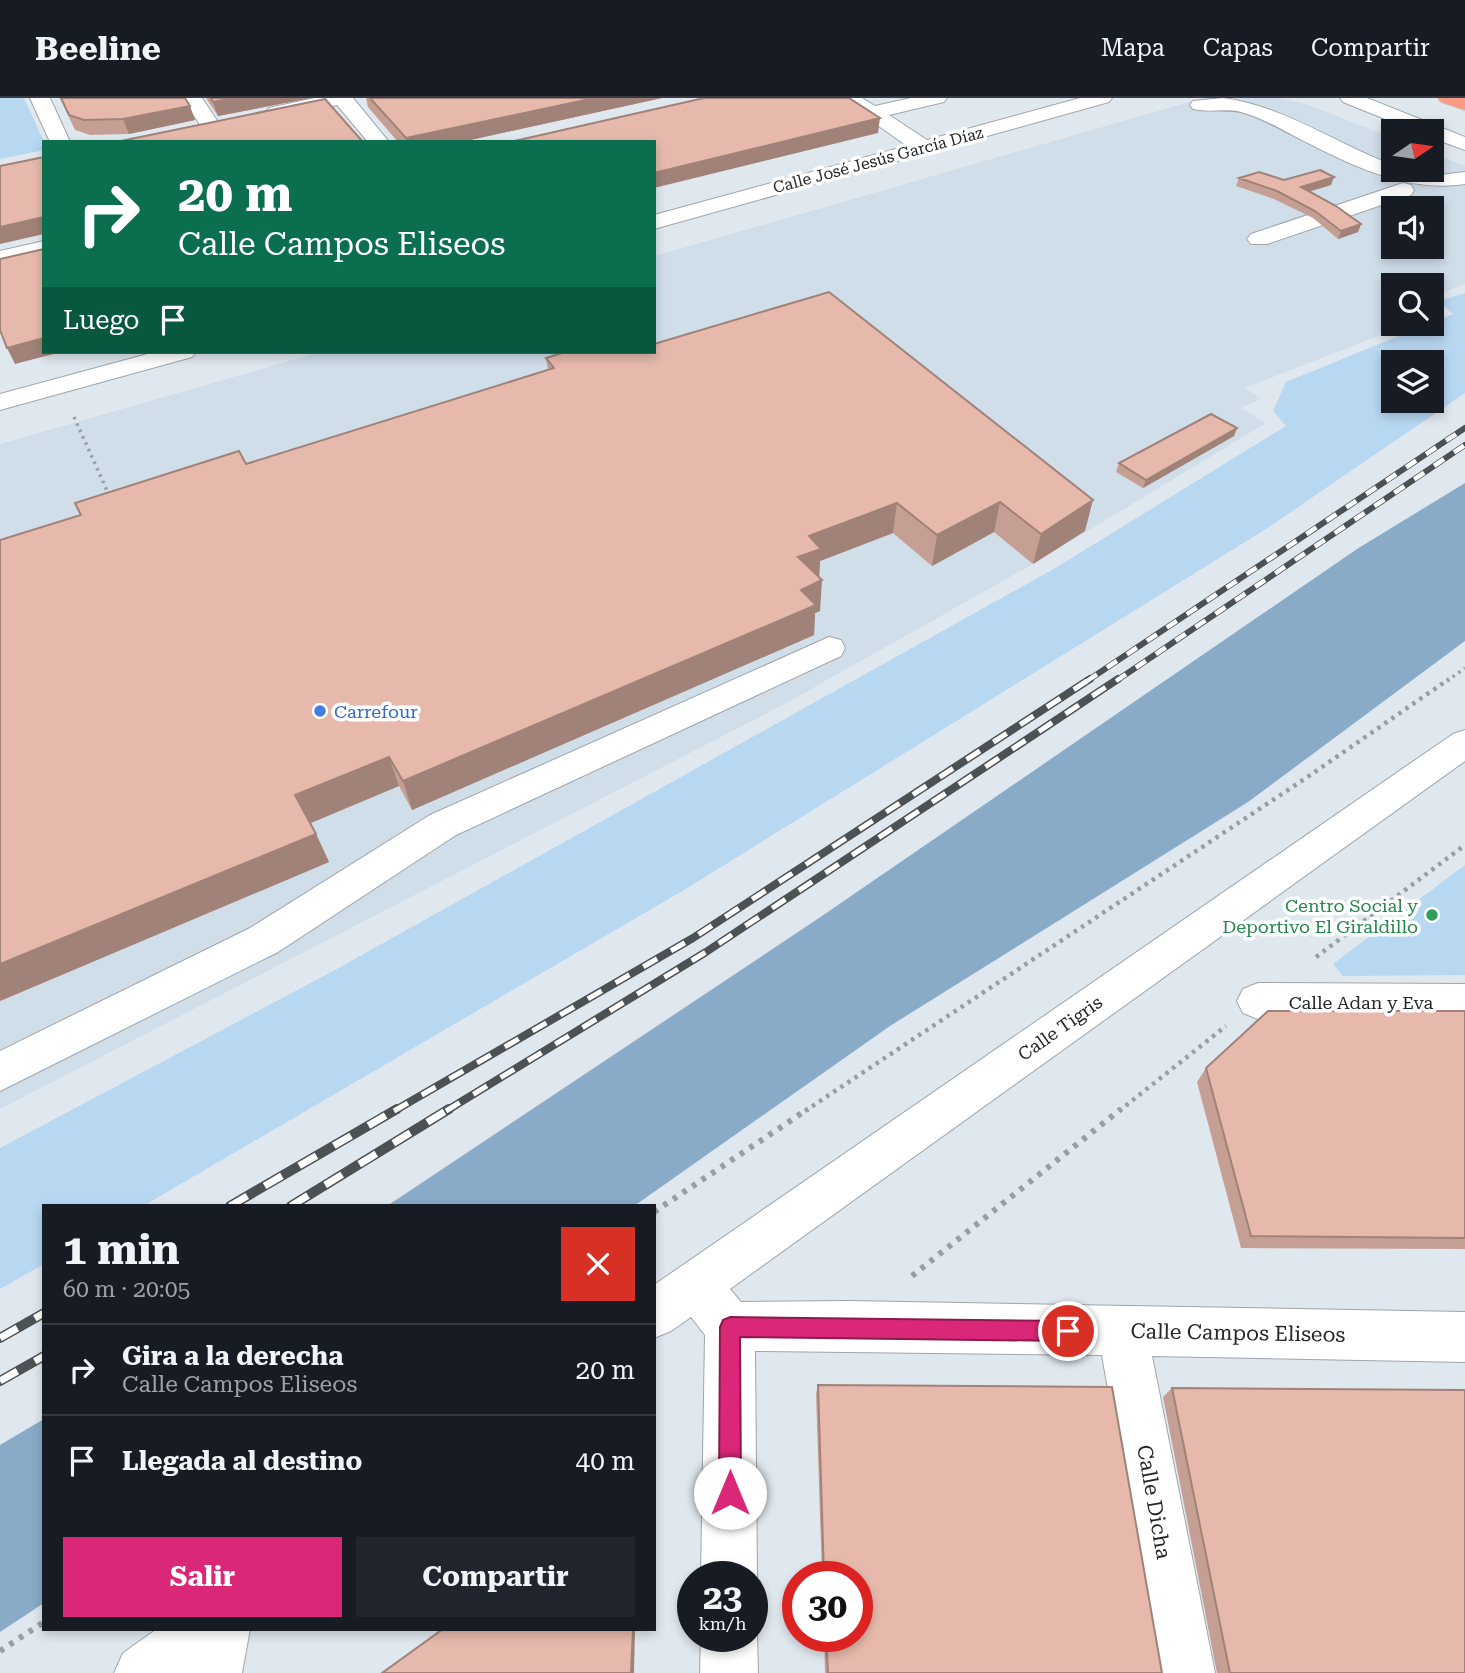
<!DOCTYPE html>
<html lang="es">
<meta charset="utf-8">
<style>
:root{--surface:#171b24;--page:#20242c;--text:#f1f3f6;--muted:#9ea1a6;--line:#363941;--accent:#db2777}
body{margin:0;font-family:"Roboto Serif",serif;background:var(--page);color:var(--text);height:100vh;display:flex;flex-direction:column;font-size:26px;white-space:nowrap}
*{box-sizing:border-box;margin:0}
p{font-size:23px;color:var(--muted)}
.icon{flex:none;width:38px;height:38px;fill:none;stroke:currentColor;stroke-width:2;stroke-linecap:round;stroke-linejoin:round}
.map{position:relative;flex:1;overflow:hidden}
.drawer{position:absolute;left:42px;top:1106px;width:614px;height:427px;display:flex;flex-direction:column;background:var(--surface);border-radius:0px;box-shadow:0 4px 10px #0003}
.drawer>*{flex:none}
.hud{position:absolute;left:42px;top:42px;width:614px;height:214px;border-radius:0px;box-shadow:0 4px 10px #0003;background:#0b6e4f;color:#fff;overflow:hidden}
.needle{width:46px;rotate:77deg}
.tools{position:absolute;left:1381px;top:21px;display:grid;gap:14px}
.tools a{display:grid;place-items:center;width:63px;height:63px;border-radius:0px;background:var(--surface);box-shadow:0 4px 10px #0003;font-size:35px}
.speed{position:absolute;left:677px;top:1463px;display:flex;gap:14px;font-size:35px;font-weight:700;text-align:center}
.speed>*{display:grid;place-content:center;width:91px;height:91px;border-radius:50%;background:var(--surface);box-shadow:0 4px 10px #0003;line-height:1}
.speed small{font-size:18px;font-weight:400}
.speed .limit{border:10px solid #d22;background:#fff;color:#111}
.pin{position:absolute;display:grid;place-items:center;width:60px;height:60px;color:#fff;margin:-30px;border:4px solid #fff;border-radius:50%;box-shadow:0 2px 7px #0007}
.me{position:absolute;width:77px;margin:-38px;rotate:0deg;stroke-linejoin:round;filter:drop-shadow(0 0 5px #0008)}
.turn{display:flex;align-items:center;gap:24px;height:147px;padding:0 21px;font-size:32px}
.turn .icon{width:91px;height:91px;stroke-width:2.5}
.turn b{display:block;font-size:49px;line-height:60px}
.then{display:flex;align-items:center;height:66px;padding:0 21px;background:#0003;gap:14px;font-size:26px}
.round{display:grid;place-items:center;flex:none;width:74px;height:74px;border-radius:0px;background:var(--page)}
.head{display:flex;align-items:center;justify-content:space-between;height:119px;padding:0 21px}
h1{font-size:42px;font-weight:700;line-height:52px}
.cta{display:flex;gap:14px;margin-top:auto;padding:14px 21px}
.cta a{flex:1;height:80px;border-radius:0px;background:var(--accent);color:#fff;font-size:28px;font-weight:700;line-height:80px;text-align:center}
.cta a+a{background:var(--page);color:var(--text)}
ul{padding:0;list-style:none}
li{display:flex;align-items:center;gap:21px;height:91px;padding:0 21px;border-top:2px solid var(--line)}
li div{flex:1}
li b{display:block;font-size:26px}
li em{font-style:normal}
header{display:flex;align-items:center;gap:42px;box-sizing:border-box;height:98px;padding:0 35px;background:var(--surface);border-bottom:2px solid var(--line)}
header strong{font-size:33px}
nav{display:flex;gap:38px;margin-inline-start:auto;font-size:24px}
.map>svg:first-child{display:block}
.built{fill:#d0deea;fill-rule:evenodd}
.green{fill:#b8d7f1;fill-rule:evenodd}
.forest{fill:#89abc7}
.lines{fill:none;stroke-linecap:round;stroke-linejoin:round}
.minor-casing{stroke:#9ea5ac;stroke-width:2}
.highway-casing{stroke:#c6c7c8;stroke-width:2}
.path-far2{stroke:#989ea4;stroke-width:3.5;stroke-dasharray:2.5 4.5;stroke-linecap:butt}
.path-far1{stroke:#989ea4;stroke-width:4.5;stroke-dasharray:3.5 5;stroke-linecap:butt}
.path{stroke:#989ea4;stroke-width:6;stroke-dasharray:4.5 7;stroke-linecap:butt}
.minor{fill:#fff;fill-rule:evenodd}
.highway{fill:#fc9b85;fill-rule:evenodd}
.rail-far2-casing{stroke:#4c5154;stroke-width:6}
.rail-far1-casing{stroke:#4c5154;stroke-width:8}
.rail-casing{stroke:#4c5154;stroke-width:10}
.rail-far2{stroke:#fff;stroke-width:4.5;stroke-dasharray:12;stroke-linecap:butt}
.rail-far1{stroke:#fff;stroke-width:5;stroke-dasharray:16;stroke-linecap:butt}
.rail{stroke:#fff;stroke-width:7;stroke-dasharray:20;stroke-linecap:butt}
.wall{fill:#c69f94}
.shaded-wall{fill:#a18278}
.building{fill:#e6b9ac;stroke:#a18278;stroke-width:2}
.route{fill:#db2777;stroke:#8e194d;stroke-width:2}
.shop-dot{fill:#3f7fe0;stroke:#fff;stroke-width:2.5}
.leisure-dot{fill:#2e9e5b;stroke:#fff;stroke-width:2.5}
.labels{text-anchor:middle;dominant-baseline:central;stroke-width:7;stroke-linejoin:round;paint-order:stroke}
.far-street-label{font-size:16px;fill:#24272a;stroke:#fff}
.shop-label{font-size:18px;fill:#366cbe;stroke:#fff;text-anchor:start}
.leisure-label{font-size:18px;fill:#27864d;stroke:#fff;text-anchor:end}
.street-label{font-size:18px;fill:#24272a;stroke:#fff}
.near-street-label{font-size:21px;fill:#24272a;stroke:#fff}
</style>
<header>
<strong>Beeline</strong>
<nav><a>Mapa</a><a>Capas</a><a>Compartir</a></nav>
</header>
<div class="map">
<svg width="1465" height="1575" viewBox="0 0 1465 1575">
<rect width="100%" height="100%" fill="#e0e8ef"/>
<path class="built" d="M1203 0H1280L1309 7 1393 40V72H1432V55L1465 68V186L1432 199V187H1393V226H1408L1245 290 1261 301 1241 310 1266 325 1033 466 779 609 0 1011V346L320 254H654L655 158ZM1393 110H1432V149H1393Z"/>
<path class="green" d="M0 0H24L44 44V52L0 61Z
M1465 195V295L1266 431 684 792 143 1108H44V1166L0 1191V1050L335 872 1057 469 1286 328 1273 313 1286 284 1453 216 1439 203ZM1393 264H1432V303H1393Z
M1465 767V877L1343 878 1333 866Z"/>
<path class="forest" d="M1465 385V543L1248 704 890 928 634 1108H387L819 820 1357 451Z
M44 1321V1505L0 1534V1347Z"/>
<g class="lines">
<g class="minor-casing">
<path id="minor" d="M30 0H50L70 44H50Z
M182 0H202L220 27 217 31H203Z
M315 0H353L389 44H368L337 7 276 20 269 18 266 14 269 10Z
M839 0H862L875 8 911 0H947L944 4 889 17 927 42 1080 0H1112L1109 4 654 131V117L907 48Z
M1223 0C1284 8 1336 46 1393 67V72L1440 77 1465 74V86C1404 95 1349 66 1296 39 1279 30 1260 19 1241 14 1225 10 1209 15 1193 11L1190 7 1193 3Z
M1340 0H1367L1465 39V52L1432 40V33H1415L1343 4Z
M1403 85 1411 87 1414 92 1411 97 1267 146H1251L1247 141 1251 136Z
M44 143V157L0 167V153Z
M155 254H196L192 259 0 312V296Z
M829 539 841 542 845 550 841 558 456 737 278 854 0 993V953L250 830 430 717Z
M1465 632V663L730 1191 741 1204 848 1203 1465 1214V1264L1152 1258 1215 1575H1157L1102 1257 755 1253 757 1479 752 1489V1479H701L705 1237 691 1219 671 1233 654 1240V1187L1453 636Z
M1258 885 1465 886V922L1258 921 1243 915 1237 903 1243 891Z
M752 1527 757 1538 758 1575H700L701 1538H752Z
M157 1531H250L242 1575H114L123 1555Z"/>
</g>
<g class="highway-casing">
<path id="highway" d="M1438 0H1465V12L1441 4Z"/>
</g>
<path class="path-far2" d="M74 319 109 397
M1447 583 1465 570"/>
<path class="path-far1" d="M1316 859 1465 747
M805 1013 1309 678 1449 581
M1119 1013 1226 928"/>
<path class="path" d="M654 1114 808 1011
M912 1178 1121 1011
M0 1553 44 1524"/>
<use href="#minor" class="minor"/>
<use href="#highway" class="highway"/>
<g class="rail-far2-casing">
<path id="rail-far2" d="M1087 583 1465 330
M1116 583 1465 347"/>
</g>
<g class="rail-far1-casing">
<path id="rail-far1" d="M394 1013 693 840 1090 581
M446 1013 706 854 1118 581"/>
</g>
<g class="rail-casing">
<path id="rail" d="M230 1108 397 1011
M291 1108 449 1011
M0 1240 44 1215
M0 1283 44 1258"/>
</g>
<use href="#rail-far2" class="rail-far2"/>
<use href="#rail-far1" class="rail-far1"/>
<use href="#rail" class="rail"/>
</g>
<path class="wall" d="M60 0H185L195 22 129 36 90 37 75 32Z
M206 0H311L218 18Z
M366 0H662L461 44H398L368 9Z
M1239 80 1284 82 1331 87 1309 93 1361 126 1358 134 1338 141 1313 120 1274 101 1236 88Z
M565 254 1085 433 1033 466 994 434 932 468 893 435 820 463 819 480 820 513 815 515 814 537 412 712 399 688 311 725 329 764 0 903 246 366 548 272 546 260Z
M1237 330 1234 338 1143 390 1116 374 1119 365Z
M1465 913V1151L1241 1150 1197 984 1206 970Z
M818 1287 1162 1575H825L824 1538H858V1479H822L816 1296Z
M1172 1290 1465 1575H1217L1163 1299Z"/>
<path class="shaded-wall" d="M233 0H311L218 18 213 4Z
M595 0H662L461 44H406V40Z
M190 8 195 22 129 36 123 21Z
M880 20 878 35 654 90V75Z
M1334 79 1331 87 1298 97 1301 89Z
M44 119V136L0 146V129Z
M1361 126 1358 134 1338 141 1341 133Z
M44 240V254H61L15 266 7 250Z
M1237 330 1234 338 1143 390 1146 382Z
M1093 402 1085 433 1033 466 1041 436Z
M1000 404 994 434 932 468 937 437Z
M897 405 893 435 820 463 819 481 798 459 809 438Z
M822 482 820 513 815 515 814 537 412 712 403 683Z
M389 659 399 688 308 726 295 697Z
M316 736 329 764 0 903V866Z
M633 1531H635L634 1575H631Z"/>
<path class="building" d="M61 0H185L190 8 123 21 84 22 69 17Z
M211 0H233L213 4Z
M370 0H595L406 40Z
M704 0H849L880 20 654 75V44H510Z
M325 1 363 44H116Z
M44 59V119L0 129V68Z
M1320 72 1334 79 1301 89 1336 108 1361 126 1341 133 1315 113 1277 93 1239 80 1259 74 1284 82Z
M44 151V240L7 250 0 232V161Z
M829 194 1093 402 1041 436 1000 404 937 437 897 405 809 438 821 451 798 459 822 482 801 492 816 507 403 683 389 659 295 697 316 736 0 866V442L81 417 75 405 239 353 246 366 554 270 546 260 565 254H654V246Z
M1211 316 1237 330 1146 382 1119 365Z
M1268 913H1465V1140L1251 1138 1206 970Z
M818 1287 1112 1289 1162 1575H828L826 1538H858V1479H824Z
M1172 1290 1465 1292V1575H1230Z
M443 1531H633L631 1575H382Z"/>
<path class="route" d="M730 1219 1068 1223 1075 1226 1078 1233 1075 1240 1068 1243 740 1239 741 1395 737 1403 730 1406 722 1403 719 1395 720 1229 723 1222Z"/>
<circle class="shop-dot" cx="320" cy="613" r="7"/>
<circle class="leisure-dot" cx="1432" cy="817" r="7"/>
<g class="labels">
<g class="far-street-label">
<text transform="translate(878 62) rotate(-15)">Calle José Jesús García Díaz</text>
</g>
<g class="shop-label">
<text x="334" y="613">Carrefour</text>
</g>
<g class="leisure-label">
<text x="1418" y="807">Centro Social y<tspan x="1418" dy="21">Deportivo El Giraldillo</tspan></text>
</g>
<g class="street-label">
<text x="1361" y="904">Calle Adan y Eva</text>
<text transform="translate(1060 930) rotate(-35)">Calle Tigris</text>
</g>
<g class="near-street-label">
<text transform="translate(1238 1235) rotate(1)">Calle Campos Eliseos</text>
<text transform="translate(1154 1404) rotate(80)">Calle Dicha</text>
</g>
</g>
</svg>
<div class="tools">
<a><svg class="needle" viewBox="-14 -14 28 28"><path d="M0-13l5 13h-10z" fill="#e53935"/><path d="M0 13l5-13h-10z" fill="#9ea1a6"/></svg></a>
<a><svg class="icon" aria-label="sound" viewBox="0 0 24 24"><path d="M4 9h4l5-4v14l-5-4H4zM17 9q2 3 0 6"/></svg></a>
<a><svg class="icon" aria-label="search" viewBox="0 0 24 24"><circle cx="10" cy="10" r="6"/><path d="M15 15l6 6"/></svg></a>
<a><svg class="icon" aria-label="layers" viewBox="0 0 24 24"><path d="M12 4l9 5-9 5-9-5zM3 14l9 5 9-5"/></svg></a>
</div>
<div class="speed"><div>23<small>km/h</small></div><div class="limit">30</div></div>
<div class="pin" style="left:1068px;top:1233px;background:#d93025"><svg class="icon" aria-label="arrive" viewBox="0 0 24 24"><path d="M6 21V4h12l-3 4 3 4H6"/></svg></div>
<svg class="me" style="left:730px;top:1395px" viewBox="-20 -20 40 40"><circle r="19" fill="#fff"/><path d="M0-13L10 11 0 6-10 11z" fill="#db2777"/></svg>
<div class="hud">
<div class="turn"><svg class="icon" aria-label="right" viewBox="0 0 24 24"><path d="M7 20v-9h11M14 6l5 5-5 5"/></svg><div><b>20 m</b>Calle Campos Eliseos</div></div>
<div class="then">Luego<svg class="icon" aria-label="arrive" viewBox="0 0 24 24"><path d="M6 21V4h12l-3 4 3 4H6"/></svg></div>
</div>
<section class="drawer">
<div class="head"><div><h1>1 min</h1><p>60 m · 20:05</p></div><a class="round" style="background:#d93025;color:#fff"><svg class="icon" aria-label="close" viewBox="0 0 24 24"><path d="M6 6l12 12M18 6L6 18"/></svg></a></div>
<ul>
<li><svg class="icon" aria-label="right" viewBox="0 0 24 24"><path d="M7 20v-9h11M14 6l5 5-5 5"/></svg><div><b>Gira a la derecha</b><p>Calle Campos Eliseos</p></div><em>20 m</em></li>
<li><svg class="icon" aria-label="arrive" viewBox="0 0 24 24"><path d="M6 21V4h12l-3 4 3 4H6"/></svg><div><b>Llegada al destino</b></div><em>40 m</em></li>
</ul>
<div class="cta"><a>Salir</a><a>Compartir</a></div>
</section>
</div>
